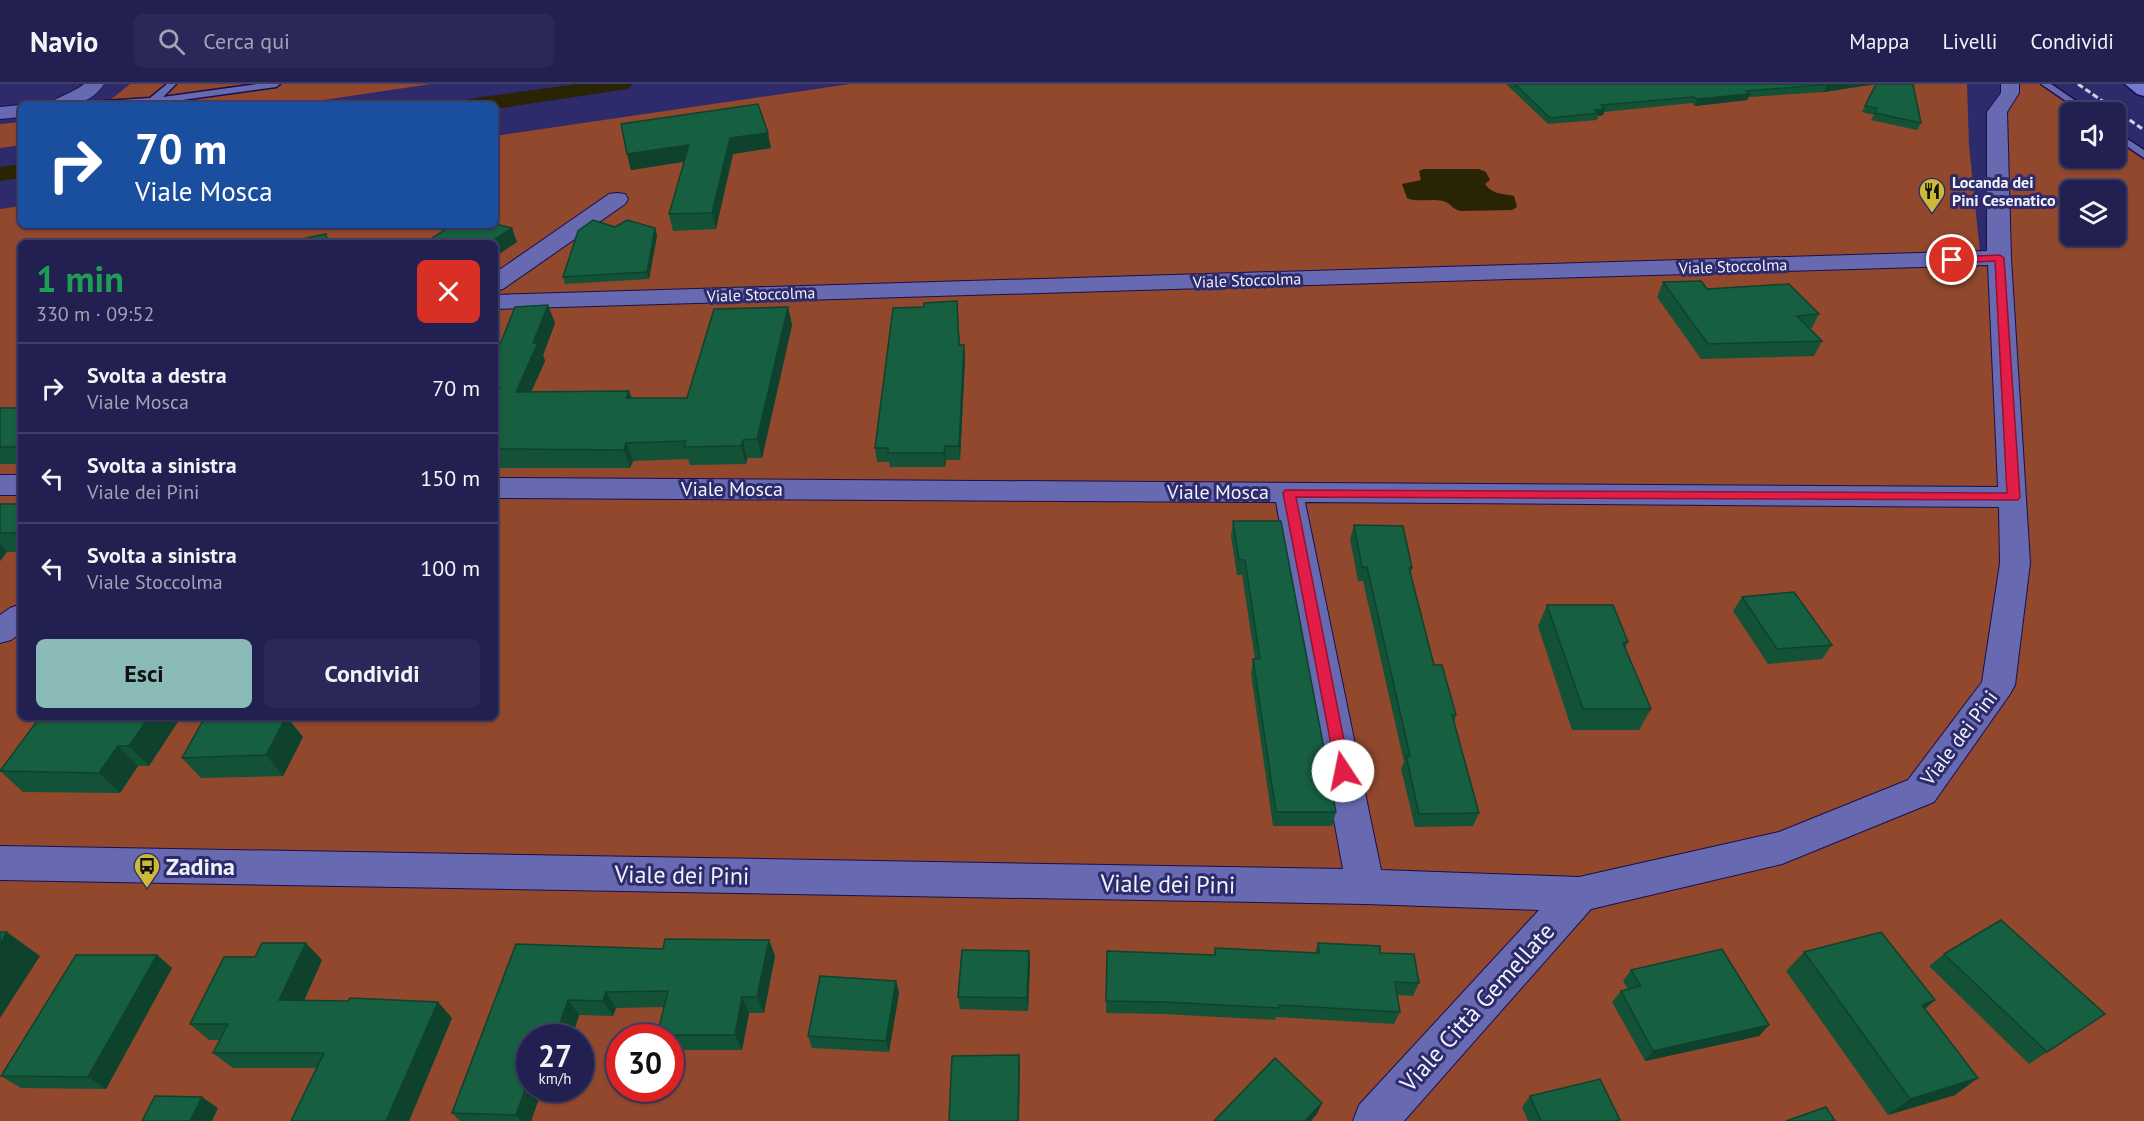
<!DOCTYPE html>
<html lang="it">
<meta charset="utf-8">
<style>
:root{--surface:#222051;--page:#2a2858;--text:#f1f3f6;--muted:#a2a3b7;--line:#3f3e68;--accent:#8bbbb9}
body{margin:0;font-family:"PT Sans",sans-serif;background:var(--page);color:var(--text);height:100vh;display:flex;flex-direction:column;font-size:22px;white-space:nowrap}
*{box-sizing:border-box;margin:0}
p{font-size:20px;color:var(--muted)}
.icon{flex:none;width:33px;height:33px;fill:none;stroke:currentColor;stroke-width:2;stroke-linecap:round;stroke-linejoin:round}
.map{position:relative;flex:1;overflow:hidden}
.sheet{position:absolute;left:18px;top:156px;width:480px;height:480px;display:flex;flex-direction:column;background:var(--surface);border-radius:9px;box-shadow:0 2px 4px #0004,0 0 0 2px var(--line)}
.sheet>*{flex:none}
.hud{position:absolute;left:18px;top:18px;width:480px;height:126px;border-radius:9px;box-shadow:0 2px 4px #0004,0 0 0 2px var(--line);background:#1a4fa0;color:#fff;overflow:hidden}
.buttons{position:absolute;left:2060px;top:18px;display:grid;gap:12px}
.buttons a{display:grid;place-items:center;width:66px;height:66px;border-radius:9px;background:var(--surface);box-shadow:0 2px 4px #0004,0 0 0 2px var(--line);font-size:30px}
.speed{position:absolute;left:516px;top:940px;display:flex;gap:12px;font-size:30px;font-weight:700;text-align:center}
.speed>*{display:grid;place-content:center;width:78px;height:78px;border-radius:50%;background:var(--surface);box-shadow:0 2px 4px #0004,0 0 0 2px var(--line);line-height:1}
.speed small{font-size:15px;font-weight:400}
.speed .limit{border:9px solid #d22;background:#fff;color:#111}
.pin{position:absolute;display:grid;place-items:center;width:51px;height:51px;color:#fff;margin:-26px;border:3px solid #fff;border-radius:50%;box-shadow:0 2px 6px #0007}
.me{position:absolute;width:66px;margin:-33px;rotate:349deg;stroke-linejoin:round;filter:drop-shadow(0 0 4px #0008)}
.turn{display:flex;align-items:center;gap:21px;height:126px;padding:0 18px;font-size:27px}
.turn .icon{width:78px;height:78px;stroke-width:2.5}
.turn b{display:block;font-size:42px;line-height:51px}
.round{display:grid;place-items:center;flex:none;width:63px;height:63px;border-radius:9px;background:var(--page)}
.summary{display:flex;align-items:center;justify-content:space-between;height:102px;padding:0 18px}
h1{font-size:36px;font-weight:700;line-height:45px;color:#1e9e55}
.action{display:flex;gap:12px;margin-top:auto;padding:12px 18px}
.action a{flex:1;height:69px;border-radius:9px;background:var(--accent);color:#111;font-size:24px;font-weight:700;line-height:69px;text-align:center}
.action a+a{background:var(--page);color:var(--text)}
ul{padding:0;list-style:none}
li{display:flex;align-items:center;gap:18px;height:90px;padding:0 18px;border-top:2px solid var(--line)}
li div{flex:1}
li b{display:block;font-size:22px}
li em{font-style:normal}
header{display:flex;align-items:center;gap:36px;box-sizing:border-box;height:84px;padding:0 30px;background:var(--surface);border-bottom:2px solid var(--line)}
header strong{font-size:28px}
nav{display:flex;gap:33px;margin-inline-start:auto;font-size:21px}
.search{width:420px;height:54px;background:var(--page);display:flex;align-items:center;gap:15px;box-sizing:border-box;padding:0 21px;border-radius:9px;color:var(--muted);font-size:22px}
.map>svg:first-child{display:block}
.green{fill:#91482d;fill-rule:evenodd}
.water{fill:#292403}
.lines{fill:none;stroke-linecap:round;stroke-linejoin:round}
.canal{fill:#292403;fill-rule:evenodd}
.service-casing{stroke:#180f4e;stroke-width:3}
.minor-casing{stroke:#180f4e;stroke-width:2}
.primary-casing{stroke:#180f4e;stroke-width:3}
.service{fill:#676ab1;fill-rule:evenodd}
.minor{fill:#676ab1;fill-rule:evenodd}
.primary{fill:#7679d0;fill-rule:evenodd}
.rail{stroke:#cfd0e2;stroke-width:3;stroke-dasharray:6 3;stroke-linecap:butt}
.wall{fill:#135237}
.shaded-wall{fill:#0f422d}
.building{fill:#165f40;stroke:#0f422d;stroke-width:1.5}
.route{fill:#e11d48;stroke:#92132f;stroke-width:1.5}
.labels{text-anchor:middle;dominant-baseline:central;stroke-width:6;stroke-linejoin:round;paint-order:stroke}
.far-poi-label{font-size:16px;font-weight:bold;fill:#f0f2fa;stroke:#2e2b6c;text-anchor:start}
.far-street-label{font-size:16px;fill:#f0f2fa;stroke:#2e2b6c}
.street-label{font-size:20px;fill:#f0f2fa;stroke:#2e2b6c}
.near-poi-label{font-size:24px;font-weight:bold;fill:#f0f2fa;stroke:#2e2b6c;text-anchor:start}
.near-street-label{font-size:24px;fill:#f0f2fa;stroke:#2e2b6c}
</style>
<header>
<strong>Navio</strong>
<div class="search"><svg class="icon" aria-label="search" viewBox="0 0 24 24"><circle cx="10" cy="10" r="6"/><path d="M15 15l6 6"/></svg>Cerca qui</div>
<nav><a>Mappa</a><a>Livelli</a><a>Condividi</a></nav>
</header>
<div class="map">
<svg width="2144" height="1037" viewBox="0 0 2144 1037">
<rect width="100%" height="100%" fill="#2e2b6c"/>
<path class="green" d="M130 0H431L290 21H104Z
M850 0H1967L1969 62 1980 168 1020 196 1999 174 2001 0H2043L2084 28H2070V74H2115V50L2144 69V1037H0V125L21 122V141H495V52ZM2070 106H2115V152H2070ZM21 159H495V633H21ZM530 954H580V1005H530ZM620 954H670V1005H620Z
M21 38V61L0 64V40Z"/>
<path class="water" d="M1424 85H1479L1486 88 1490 96 1485 100C1493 111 1502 109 1514 112L1517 123 1512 126 1461 127C1453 126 1451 119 1443 117 1431 114 1419 119 1407 114L1402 100 1421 96 1419 87Z"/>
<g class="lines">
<path class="canal" d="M576 0H632L629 5 621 6 495 25V21H464L467 16 475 14Z
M21 80V94L0 97V83Z"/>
<g class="service-casing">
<path id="service" d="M167 0H176L163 13 257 0H280L276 3 153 20 85 21 90 18 150 14Z
M2041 0H2051L2092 28H2082Z
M2115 47 2144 66V74L2115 54Z"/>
</g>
<g class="minor-casing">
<path id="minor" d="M84 0H104C90 21 72 21 48 21 54 14 73 9 84 0Z
M2001 0H2019V9L2007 28 2011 174 2030 479 2015 601 2010 610 1934 718 1782 780 1591 825 1404 1037H1353L1359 1021 1539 826 1365 820 0 796V762L1343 785 1276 418 495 414V394L1998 403 1988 181 495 225V211L1987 167V28L2001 9ZM1305 418 1999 423 2000 479 1982 598 1908 696 1779 748 1579 793 1381 786Z
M21 21V33L0 35V23Z
M617 109 625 110 628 115 625 120 503 205 495 207V189L609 110Z
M0 391H21V411H0Z
M21 520V549L11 556 0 559V531L10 524Z"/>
</g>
<g class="primary-casing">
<path id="primary" d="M2125 0H2144V12L2137 10Z"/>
</g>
<use href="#service" class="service"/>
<use href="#minor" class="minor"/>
<use href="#primary" class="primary"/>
<path class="rail" d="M2078 0 2144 46"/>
</g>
<path class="wall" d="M1506 0H1913L1921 39 1917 46 1871 36 1874 31 1862 28 1876 0 1824 8 1749 13 1747 16 1695 22 1692 19 1604 28 1603 31 1598 32 1597 36 1548 40Z
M771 64 733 70 716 145 673 147 669 130 684 78 631 86 627 70Z
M615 143 655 144 657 152 649 195 565 200 563 193Z
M1663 198 1707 205 1819 230 1812 244H1809L1822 257 1814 272 1701 275 1657 213Z
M957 217 960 261H964L965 275 960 376H946L945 383H890L889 378H877L875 364 924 223Z
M788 223 792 241 762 374H747L746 380 690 381 688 375 633 377 630 384H495V267L497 268 555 239 543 271 545 277 531 308 629 307 632 314H687Z
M21 323V380H0V324H20Z
M0 420H21V468H7L0 477Z
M1233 437 1336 728 1332 742H1273L1251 590 1253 575H1255L1242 491H1237L1231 452Z
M1354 441 1412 484 1410 491 1434 581 1456 631 1454 639 1479 729 1473 742 1415 743 1401 685 1404 678 1363 497H1358L1350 455Z
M1742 513 1832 561 1822 575 1768 580 1733 527Z
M1547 521 1628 558 1625 564 1651 625 1639 646H1572L1538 542Z
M40 633H181L149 682H138L120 709 23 708 0 687Z
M205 633H293L291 638 303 653 283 692 201 694 182 674Z
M769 856 775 872 764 929H749L742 966H670V954H659L657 951 664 923 616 924 613 932 579 931 572 954H530V1005H555V1007L542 1006 531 1037H460L452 1029 516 860 663 865Z
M1318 859 1380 869 1419 899 1413 912 1397 911 1400 928 1394 940 1276 933 1275 936 1164 930 1106 929 1107 879 1214 871 1215 864 1315 869Z
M1029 867 1030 880 1028 927 960 925 958 913Z
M1804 868 1935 916 1925 925 1955 1011 1888 1031 1786 887Z
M1944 870 2105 930 2029 980 1929 882Z
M157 871 172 884 106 1005 21 1004 1 992Z
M322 876 304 917 452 934 409 1037H291L316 984H233L213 969 220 956H209L190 940Z
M1631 886 1769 941 1759 952 1645 977 1612 918 1621 907 1628 905 1623 897Z
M896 897 899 909 889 968 812 964 808 952Z
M1530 1012 1619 1037H1528L1522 1023Z"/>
<path class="shaded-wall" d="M1834 0H1876L1824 8 1827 1Z
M1750 10 1747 16 1695 22 1697 15Z
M1605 25 1603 31 1598 32 1599 29 1595 26Z
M768 49 771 64 733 70 716 145 712 129 730 54Z
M689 61 693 76 631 86 627 70Z
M512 144 517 158 495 173V159H489Z
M655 144 657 152 649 195 647 188Z
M326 150 330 159H327Z
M548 221 555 239 543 271 545 277 523 326 516 308Z
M788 223 792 241 762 374 757 355Z
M964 261 965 275 960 376 959 362Z
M629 307 635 325 626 314Z
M743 356 747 374 746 380 741 362Z
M626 359 633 377 630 384 624 366Z
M945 362 946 376 945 383 944 369Z
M0 460 7 468 0 477Z
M149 633H181L149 682 129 662Z
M267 633H293L291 638 303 653 283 692 266 671Z
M118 662 138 682 120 709 99 689Z
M7 848 40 872 0 934V860Z
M769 856 775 872 764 929 757 913Z
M306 859 322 876 297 932 279 916Z
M1029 867 1030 880 1028 927 1027 914Z
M157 871 172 884 106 1005 88 993Z
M896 897 899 909 889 968 886 957Z
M606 908 616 924 613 932 603 917Z
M742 913 749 929 742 966 735 951Z
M568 916 579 931 572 954H555Z
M1935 916 1913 934 1922 921Z
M438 918 452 934 409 1037H386Z
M1769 941 1759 952 1645 977 1653 967Z
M1019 971 1020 981 1019 1037H1018Z
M529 991 530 1005H541L542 1006 531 1037H521L516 1031Z
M1978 994 1955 1011 1888 1031 1910 1015Z
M202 1013 218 1024 212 1037H190Z
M1322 1019 1317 1030 1311 1037H1305Z"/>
<path class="building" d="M1515 0H1834L1746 7 1750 10 1697 15 1694 13 1601 21 1605 25 1595 26 1599 29 1550 34Z
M1876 0H1913L1921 39 1875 29 1877 24 1865 22Z
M758 20 768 49 730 54 712 129 669 130 689 61 627 70 621 40Z
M593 136 615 143 627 136 655 144 647 188 563 193 578 147Z
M495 140 512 144 489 159H424L451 142 459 145 465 141H495Z
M326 150 327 159H283Z
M1701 197 1707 205 1789 200 1819 230 1797 232 1822 257 1708 260 1663 198Z
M957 217 959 261H964L959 362H945L944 369H888V364H875L893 224 924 223V219Z
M548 221 533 259H538L516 308 629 307 626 314H687L714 225 788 223 757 355 743 356 741 362 684 363 686 357 626 359 624 366 495 365V304H501L495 301V267L497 268 515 223Z
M21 323V363H0V324H20Z
M0 420H21V449H0Z
M1233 437H1281L1336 728H1276L1253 575H1260L1245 476H1239Z
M1354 441 1403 442 1412 484H1409L1434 581H1442L1456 631H1452L1479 729 1419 730 1406 672H1410L1367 483H1362Z
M1794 508 1832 561 1777 565 1742 513Z
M1547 521H1613L1628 558 1623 559 1651 625H1583Z
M40 633H149L129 662H118L99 689 0 687Z
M205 633H286L266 671 182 674Z
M2001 836 2105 930 2047 968 1944 870Z
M0 848H7L0 860Z
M1881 848 1935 916 1922 921 1978 994 1910 1015 1804 868Z
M665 855 769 856 757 913H742L735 951H657L668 907 606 908 603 917 568 916 555 954H530V991L516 1031 452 1029 516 860 663 865Z
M262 859H306L279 916 348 917 350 914 438 918 386 1037H291L324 969H213L228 940H190L224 873H255Z
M1318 859 1380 862V869L1414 870 1419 899 1395 898 1400 928 1279 921V924L1166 918 1106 917 1107 867 1215 871V864L1319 869Z
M1722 865 1769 941 1653 967 1621 907 1641 902 1631 886Z
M962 866 1029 867 1027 914 958 913Z
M76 871H157L88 993 1 992Z
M820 892 896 897 886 957 808 952Z
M1019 971 1018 1037H949L952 972Z
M1275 974 1322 1019 1305 1037H1214Z
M1600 995 1620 1036 1614 1037H1541L1530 1012Z
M155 1012 202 1013 190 1037H142Z
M1826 1023 1835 1037H1786Z"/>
<path class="route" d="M2000 171 2004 174 2020 413 2018 416 1296 413 1350 687 1348 692 1343 694 1337 692 1283 409 1285 406 2007 409 1995 177 1952 179 1947 176 1952 173Z"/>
<defs>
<g id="restaurant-pin" transform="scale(1.35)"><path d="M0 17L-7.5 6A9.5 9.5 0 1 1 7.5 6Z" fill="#cdb938" stroke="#2e2b6c"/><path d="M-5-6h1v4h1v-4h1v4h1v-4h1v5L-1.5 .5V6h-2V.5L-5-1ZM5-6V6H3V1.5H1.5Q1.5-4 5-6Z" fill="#111"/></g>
<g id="bus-pin" transform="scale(1.35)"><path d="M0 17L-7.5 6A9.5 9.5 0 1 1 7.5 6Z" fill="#cdb938" stroke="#2e2b6c"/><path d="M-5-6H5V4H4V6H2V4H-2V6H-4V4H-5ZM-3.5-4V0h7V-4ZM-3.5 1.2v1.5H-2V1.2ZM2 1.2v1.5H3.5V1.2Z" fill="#111"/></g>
</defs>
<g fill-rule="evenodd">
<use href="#restaurant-pin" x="1932" y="107"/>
<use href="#bus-pin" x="147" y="782"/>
</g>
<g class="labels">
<g class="far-poi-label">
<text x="1952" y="98">Locanda dei<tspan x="1952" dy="18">Pini Cesenatico</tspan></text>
</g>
<g class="far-street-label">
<text transform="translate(1733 182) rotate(-2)">Viale Stoccolma</text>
<text transform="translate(1247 196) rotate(-2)">Viale Stoccolma</text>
<text transform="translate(761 210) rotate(-2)">Viale Stoccolma</text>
</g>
<g class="street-label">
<text x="732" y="405">Viale Mosca</text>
<text x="1218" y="408">Viale Mosca</text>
<text transform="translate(1959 654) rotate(-53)">Viale dei Pini</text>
</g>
<g class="near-poi-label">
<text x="166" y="782">Zadina</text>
</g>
<g class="near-street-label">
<text transform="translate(682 791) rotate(1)">Viale dei Pini</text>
<text transform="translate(1168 800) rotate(1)">Viale dei Pini</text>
<text transform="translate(1477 923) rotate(-48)">Viale Città Gemellate</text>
</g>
</g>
</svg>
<div class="buttons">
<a><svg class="icon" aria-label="sound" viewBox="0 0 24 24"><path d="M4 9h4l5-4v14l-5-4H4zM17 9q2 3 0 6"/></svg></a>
<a><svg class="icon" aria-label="layers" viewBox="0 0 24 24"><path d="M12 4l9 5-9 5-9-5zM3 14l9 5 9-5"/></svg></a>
</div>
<div class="speed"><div>27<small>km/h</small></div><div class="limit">30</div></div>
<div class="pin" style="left:1952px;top:176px;background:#d93025"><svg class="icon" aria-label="arrive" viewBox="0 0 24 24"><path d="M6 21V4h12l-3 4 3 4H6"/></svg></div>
<svg class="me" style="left:1343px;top:687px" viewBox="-20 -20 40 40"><circle r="19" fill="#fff"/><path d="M0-13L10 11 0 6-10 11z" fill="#e11d48"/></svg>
<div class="hud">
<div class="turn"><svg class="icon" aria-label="right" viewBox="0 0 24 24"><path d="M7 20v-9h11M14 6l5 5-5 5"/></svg><div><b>70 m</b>Viale Mosca</div></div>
</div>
<section class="sheet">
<div class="summary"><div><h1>1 min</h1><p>330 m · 09:52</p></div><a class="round" style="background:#d93025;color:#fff"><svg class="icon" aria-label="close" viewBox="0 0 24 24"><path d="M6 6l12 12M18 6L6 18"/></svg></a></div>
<ul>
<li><svg class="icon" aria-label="right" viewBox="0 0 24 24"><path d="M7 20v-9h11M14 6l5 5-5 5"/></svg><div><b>Svolta a destra</b><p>Viale Mosca</p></div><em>70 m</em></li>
<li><svg class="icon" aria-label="left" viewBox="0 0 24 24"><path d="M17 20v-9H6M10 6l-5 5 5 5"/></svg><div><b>Svolta a sinistra</b><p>Viale dei Pini</p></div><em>150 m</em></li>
<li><svg class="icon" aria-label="left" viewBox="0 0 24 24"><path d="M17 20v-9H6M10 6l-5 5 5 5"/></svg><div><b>Svolta a sinistra</b><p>Viale Stoccolma</p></div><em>100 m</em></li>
</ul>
<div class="action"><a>Esci</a><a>Condividi</a></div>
</section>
</div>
